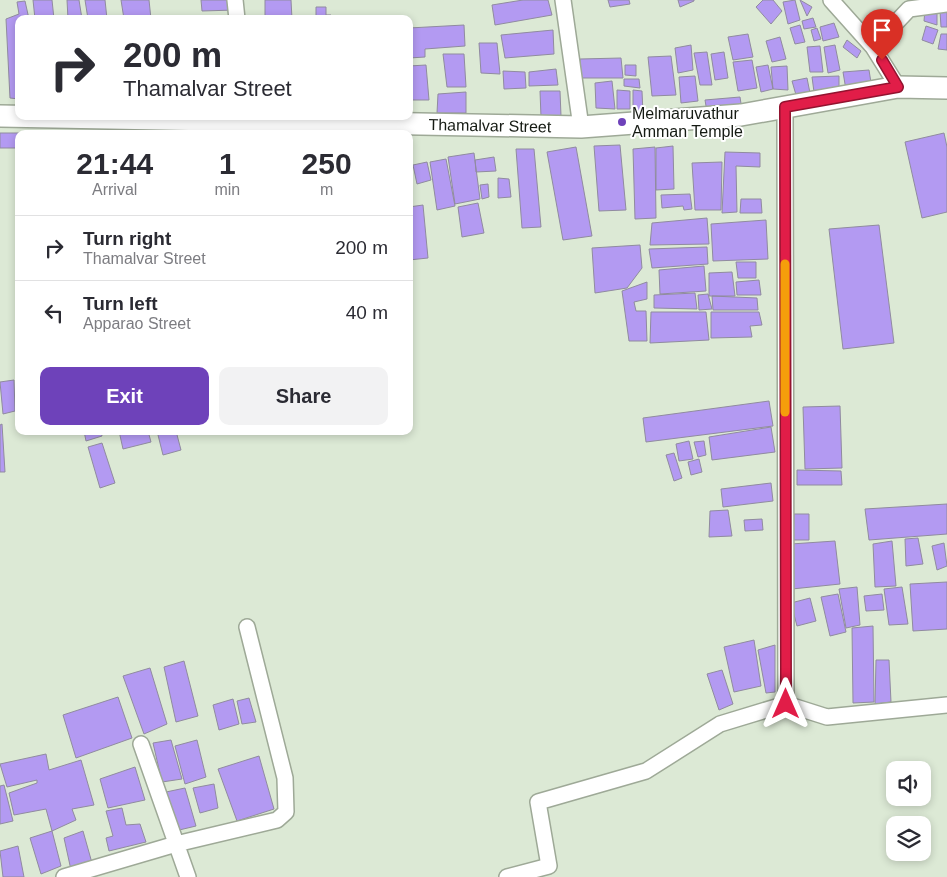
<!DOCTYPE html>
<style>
:root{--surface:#fff;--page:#f2f2f3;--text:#2b2b33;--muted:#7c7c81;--line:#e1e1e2;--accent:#6e42ba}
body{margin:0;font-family:Arial,sans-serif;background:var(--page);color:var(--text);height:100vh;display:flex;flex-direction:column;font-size:19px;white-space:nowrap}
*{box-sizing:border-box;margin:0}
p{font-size:16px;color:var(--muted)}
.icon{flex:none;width:28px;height:28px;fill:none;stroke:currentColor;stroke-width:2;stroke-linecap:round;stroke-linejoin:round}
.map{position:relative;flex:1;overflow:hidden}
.panel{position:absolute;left:15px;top:130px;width:398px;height:305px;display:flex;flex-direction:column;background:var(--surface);border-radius:10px;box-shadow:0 2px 8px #0003}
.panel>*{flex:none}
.banner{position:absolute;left:15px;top:15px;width:398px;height:105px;border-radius:10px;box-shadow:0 2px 8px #0003;background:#fff;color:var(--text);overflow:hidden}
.controls{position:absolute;left:886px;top:761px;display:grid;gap:10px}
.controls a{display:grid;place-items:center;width:45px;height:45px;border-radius:10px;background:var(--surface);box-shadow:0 2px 8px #0003;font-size:25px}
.pin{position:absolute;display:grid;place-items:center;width:42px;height:42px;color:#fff;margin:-51px -21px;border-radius:50% 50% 50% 0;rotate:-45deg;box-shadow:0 0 5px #0007}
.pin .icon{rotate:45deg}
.me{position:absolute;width:55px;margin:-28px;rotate:0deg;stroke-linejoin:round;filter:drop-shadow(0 0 4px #0008)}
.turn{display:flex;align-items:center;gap:18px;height:105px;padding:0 25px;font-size:22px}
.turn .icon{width:65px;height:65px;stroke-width:2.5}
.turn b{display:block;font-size:35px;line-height:42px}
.eta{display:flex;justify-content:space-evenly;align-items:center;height:85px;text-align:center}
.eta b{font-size:30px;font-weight:800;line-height:35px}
.button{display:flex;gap:10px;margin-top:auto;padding:10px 25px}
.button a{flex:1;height:58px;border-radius:10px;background:var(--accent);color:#fff;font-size:20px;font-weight:800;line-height:58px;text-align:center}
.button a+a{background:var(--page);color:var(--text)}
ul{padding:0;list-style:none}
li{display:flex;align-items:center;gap:15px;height:65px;padding:0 25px;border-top:1px solid var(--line)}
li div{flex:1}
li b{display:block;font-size:19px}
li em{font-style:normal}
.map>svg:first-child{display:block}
.building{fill:#b39af2;stroke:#908b9f}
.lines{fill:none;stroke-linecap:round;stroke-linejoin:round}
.street-casing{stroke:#9ea997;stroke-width:18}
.secondary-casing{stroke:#9ea997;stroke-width:24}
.street{stroke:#fff;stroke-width:15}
.secondary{stroke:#fff;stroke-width:21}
.route-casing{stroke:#92132f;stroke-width:12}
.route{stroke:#e11d48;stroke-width:9}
.slow{stroke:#f59e0b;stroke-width:9}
.poi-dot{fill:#6e42ba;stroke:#fff;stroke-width:2}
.labels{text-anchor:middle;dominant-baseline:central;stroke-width:4;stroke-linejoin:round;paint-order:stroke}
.poi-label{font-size:16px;fill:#151a13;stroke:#fff;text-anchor:start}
.street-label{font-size:16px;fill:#151a13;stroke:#fff}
</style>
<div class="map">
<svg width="947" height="877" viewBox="0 0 947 877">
<rect width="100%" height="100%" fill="#dce9d5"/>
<path class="building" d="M33 0H52L54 19H35Z
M67 0H79L82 19H68Z
M85 0H105L107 19H88Z
M121 0H149L151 19H124Z
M201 0H233L235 10 202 11Z
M265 0H291L292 19H265Z
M523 0H548L552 15 495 25 492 5Z
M608 0H629L630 4 610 7Z
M678 0H694V1L680 7Z
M763 0H773L782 11 771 24 756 7Z
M795 0 800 20 788 24 783 2Z
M800 0 812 7 807 16Z
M25 1 29 19H19V99L10 98 6 19 19 14 17 2Z
M316 7H326V15H331V19H310V16H316Z
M925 9 937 12V25L924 21Z
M940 11 947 12V27H941Z
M813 18 816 27 804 29 802 21Z
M834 23 839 37 823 41 820 27Z
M464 25 465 46 425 49V57L409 58V28Z
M800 25 805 42 795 44 790 28Z
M926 26 938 30 933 44 922 40Z
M817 28 821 39 814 41 811 30Z
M553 30 554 54 505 58 501 35Z
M748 34 753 57 733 60 728 37Z
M941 34H947V50L938 49Z
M780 37 786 59 772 62 766 41Z
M847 40 861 51 857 58 843 47Z
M479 43H497L500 74 481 73Z
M691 45 693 70 678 73 675 48Z
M835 45 840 70 828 73 824 47Z
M820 46 823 72H810L807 47Z
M707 52 712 85H700L694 53Z
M724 52 728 78 715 80 711 54Z
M443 54H464L466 87H447Z
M671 56 676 95 652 96 648 57Z
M621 58 623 78H580V59Z
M752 60 757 88 738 91 733 62Z
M426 65 429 100H409V66Z
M625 65H636V76L625 75Z
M768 65 773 89 761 92 756 67Z
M787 66 788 90 773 89 771 67Z
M556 69 558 85 529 86V72Z
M869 70 872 89 846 90 843 72Z
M503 71 525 72 526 88 504 89Z
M695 76 698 101 681 103 679 77Z
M839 76V90L814 92 812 77Z
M807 78 810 93 796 95 792 81Z
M624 79H639L640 88 624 86Z
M612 81 615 109 596 108 595 83Z
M617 90 630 91V109H617Z
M633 90 642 91 643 114 633 112Z
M540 91H560L561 116 541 117Z
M466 92V113H437L438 94Z
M740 97 742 110 707 112 705 100Z
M0 133H34V134H19V148H0Z
M944 133 947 147V212L922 218 905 142Z
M620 145 626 210 599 211 594 146Z
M673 146 674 189 656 190V148Z
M576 147 592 236 563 240 547 152Z
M655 147 656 218 635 219 633 149Z
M516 149H534L541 227 522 228Z
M725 152 760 153V167L736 166 737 212 722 213Z
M474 153 480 199 455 204 448 157Z
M494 157 496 171 476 172 475 160Z
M446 159 455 206 437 210 430 162Z
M427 162 431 180 417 184 413 165Z
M722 162 721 210H695L692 163Z
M498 178 509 179 511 197 498 198Z
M488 184 489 197 482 199 480 185Z
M690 194 692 209 684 210 683 206 662 208 661 195Z
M741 199H761L762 213H740Z
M478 203 484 233 462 237 458 207Z
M423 205 428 258 409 260V207Z
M707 218 709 244 650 245 652 223Z
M766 220 768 259 713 261 711 224Z
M879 225 894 343 843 349 829 229Z
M640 245 642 268 627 288 595 293 592 248Z
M707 247 708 264 652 268 649 249Z
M736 262H756V278H738Z
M704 266 706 291 660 294 659 270Z
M732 272 735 296H709V273Z
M759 280 761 295H737L736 282Z
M647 282V299L634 302 636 311H646L647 341H629L622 291Z
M695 293 697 309 654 308V295Z
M708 294 712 309 699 310 698 295Z
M712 296 757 298 758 310H713Z
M651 312H706L709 340 650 343Z
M711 312H759L762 325 750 326 752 337 711 338Z
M14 380 15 411 3 414 0 382Z
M769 401 773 426 646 442 643 418Z
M840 406 842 468 805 469 803 407Z
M2 424 5 472H0V425Z
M771 427 775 452 712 460 709 437Z
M84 431H101L102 436 86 441Z
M119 431H148L151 442 123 449Z
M157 431H176L181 450 163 455Z
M689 441 693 459 679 461 676 444Z
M704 441 706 455 698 457 694 442Z
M102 443 115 483 100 488 88 447Z
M674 453 682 478 674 481 666 455Z
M699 459 702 472 691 475 688 462Z
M797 470 841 471 842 485H797Z
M771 483 773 501 723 507 721 489Z
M947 504V534L869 540 865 509Z
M728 510 732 536 709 537 710 511Z
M794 514H809V540H793Z
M762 519 763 530 745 531 744 520Z
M918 538 923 564 906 566 905 539Z
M835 541 840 584 792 589 791 544Z
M892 541 896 586 875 587 873 544Z
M944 543 947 566 937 570 932 546Z
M947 582V629L913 631 910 584Z
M857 587 860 625 846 628 839 589Z
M902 587 908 624 889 625 884 589Z
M838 594 846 632 830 636 821 597Z
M882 594 884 610 866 611 864 596Z
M810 598 816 621 797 626 791 603Z
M873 626 874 702 853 703 852 628Z
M754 640 761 686 734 692 724 647Z
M775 645V692L766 693 758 650Z
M876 660H889L891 702 875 704Z
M184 661 198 716 176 722 164 667Z
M150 668 167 724 144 734 123 676Z
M722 670 733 704 719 710 707 674Z
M118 697 132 738 76 758 63 715Z
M249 698 256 722 242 724 237 701Z
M233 699 239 724 219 730 213 705Z
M171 740 182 779 162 782 153 743Z
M197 740 206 777 185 784 175 746Z
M46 754 49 770 81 760 94 805 72 809 76 820 52 831 46 809 14 815 9 793 37 783V780L7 787 0 764Z
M259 756 274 809 237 821 218 769Z
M135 767 145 800 108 808 100 779Z
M214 784 218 808 200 813 193 788Z
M4 785 13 821 0 824V786Z
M185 788 196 826 175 831 166 792Z
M122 808 126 825 140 824 146 842 109 851 106 838 113 836 106 811Z
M52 831 61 866 41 874 30 838Z
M83 831 92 863 71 870 64 838Z
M18 846 24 877H3L0 851Z"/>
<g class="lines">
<g class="street-casing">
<path id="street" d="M235 0 237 19
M563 0 581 127
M831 0 873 47 898 87
M873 47 909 9 947 4
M785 107 786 704
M141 744 188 877
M64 877 176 844 277 820 286 812 285 778 247 627
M507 877 549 866 538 802 646 771 720 724 786 704 827 717 947 705"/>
</g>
<g class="secondary-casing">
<g id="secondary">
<path id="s1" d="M0 116 581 127 741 115 898 87 947 88"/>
</g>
</g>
<use href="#street" class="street"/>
<use href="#secondary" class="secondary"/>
</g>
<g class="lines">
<g class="route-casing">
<path id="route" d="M786 704 785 107 898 87 882 60"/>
</g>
<use href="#route" class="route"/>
<path class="slow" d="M785 264V412"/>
</g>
<circle class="poi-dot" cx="622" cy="122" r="5"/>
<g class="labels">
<g class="poi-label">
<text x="632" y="113">Melmaruvathur<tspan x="632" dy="18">Amman Temple</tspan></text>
</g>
<g class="street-label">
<text stroke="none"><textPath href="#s1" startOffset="490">Thamalvar Street</textPath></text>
</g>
</g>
</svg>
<div class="controls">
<a><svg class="icon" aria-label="sound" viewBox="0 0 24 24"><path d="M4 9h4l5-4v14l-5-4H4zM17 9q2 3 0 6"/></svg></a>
<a><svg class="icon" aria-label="layers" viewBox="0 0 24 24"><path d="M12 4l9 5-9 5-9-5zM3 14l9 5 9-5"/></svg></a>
</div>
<div class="pin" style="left:882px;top:60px;background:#d93025"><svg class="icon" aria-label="arrive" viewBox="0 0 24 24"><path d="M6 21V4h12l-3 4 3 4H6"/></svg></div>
<svg class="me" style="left:786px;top:704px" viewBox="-20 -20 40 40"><path d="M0-17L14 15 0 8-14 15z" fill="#e11d48" stroke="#fff" stroke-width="4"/></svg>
<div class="banner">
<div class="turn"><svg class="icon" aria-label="right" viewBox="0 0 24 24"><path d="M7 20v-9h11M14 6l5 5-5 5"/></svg><div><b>200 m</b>Thamalvar Street</div></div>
</div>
<section class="panel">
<div class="eta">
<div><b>21:44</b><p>Arrival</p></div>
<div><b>1</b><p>min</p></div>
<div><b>250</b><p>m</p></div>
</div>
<ul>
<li><svg class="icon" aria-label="right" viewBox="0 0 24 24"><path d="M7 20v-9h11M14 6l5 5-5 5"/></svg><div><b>Turn right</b><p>Thamalvar Street</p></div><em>200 m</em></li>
<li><svg class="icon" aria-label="left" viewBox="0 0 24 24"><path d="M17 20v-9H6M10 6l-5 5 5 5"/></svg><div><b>Turn left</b><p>Apparao Street</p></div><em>40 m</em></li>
</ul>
<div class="button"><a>Exit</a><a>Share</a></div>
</section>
</div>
